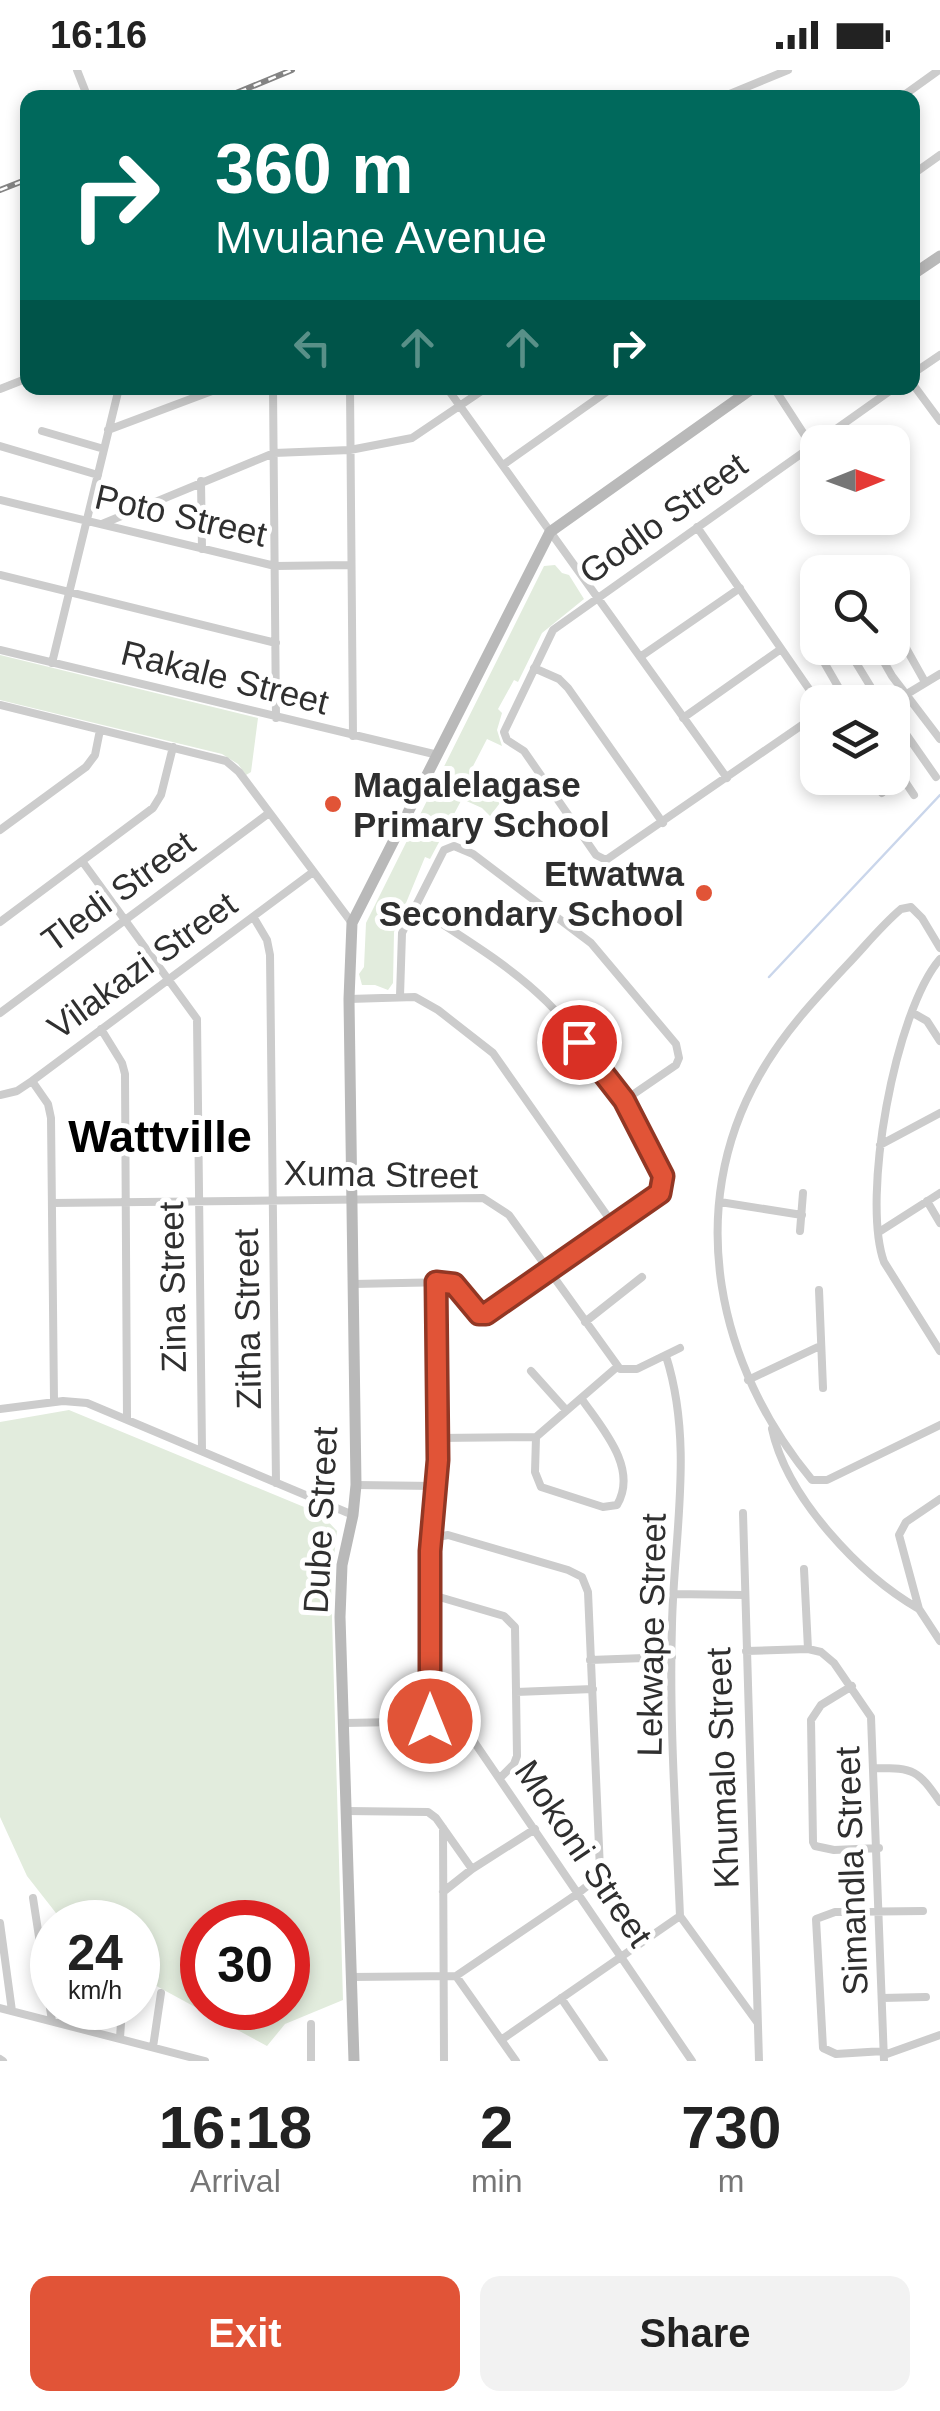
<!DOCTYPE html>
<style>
:root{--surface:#fff;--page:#f2f2f2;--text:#222;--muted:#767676;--accent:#e15437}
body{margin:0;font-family:Arial,sans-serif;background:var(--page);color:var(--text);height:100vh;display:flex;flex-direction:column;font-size:38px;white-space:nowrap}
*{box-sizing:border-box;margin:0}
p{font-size:32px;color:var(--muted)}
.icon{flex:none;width:55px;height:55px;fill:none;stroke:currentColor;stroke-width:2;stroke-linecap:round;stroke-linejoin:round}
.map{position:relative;height:1991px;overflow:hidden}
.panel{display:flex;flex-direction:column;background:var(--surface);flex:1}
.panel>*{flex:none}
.hud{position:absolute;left:20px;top:20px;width:900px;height:305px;border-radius:20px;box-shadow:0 5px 15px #0003;background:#00695c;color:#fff;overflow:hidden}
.needle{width:65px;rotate:89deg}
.tools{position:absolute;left:800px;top:355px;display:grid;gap:20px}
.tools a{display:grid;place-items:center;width:110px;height:110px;border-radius:20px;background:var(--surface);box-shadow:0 5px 15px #0003;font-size:50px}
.speed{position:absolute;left:30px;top:1830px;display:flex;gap:20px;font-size:50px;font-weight:700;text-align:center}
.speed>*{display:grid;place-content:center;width:130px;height:130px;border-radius:50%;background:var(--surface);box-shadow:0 5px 15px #0003;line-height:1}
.speed small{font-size:25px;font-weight:400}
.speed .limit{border:15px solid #d22;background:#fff;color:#111}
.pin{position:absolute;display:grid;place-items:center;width:85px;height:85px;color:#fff;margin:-42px;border:5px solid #fff;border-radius:50%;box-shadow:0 2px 10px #0007}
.me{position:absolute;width:110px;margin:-55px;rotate:0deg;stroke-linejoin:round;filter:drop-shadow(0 0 8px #0008)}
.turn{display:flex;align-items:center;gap:35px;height:210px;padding:0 30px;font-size:45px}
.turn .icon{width:130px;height:130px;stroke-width:2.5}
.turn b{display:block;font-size:70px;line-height:85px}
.lanes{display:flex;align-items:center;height:95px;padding:0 30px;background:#0003;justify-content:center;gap:50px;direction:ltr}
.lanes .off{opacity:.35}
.eta{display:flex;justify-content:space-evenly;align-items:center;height:170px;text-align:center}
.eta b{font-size:60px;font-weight:700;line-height:70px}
.cta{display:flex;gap:20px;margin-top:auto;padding:20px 30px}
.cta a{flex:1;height:115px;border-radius:20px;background:var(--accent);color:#fff;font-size:40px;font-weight:700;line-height:115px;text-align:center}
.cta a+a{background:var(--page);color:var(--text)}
.status{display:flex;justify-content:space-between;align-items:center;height:70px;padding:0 50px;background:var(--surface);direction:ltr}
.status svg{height:28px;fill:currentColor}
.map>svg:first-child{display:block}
.green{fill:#e2ecdd;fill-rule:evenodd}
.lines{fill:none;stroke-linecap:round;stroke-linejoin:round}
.stream{stroke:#cad6eb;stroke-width:2.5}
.street{stroke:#ccc;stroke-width:8}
.secondary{stroke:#b9b9b9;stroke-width:11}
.rail-casing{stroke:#848484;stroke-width:6}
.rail{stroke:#fff;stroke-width:2.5;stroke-dasharray:8;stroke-linecap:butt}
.route-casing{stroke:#923724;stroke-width:25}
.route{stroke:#e15437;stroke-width:18}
.poi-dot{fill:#e15437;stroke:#fff;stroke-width:4}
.labels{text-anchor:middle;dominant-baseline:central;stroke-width:10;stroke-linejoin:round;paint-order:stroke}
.street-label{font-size:35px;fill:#2f2f2f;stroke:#fff}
.poi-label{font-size:35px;font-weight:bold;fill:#2f2f2f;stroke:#fff;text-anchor:start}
.district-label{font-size:45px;font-weight:bold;fill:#000;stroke:#fff}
</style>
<div class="status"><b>16:16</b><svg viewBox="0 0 49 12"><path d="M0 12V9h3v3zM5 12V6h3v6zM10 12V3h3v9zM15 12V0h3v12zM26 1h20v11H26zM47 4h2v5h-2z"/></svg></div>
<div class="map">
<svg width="940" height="1991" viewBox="0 0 940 1991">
<rect width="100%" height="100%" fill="#fff"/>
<path class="green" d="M555 495 562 503 569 505 584 529 542 563 518 612 514 610 498 639 502 643 497 660 502 676 487 669 471 700 503 729 490 746 482 738 462 729 430 789 425 787 394 862 393 913 388 920 375 915H362L359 904 364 897 366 853 541 502 544 496Z
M0 585 258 648 251 702 246 705 238 694 222 684 0 630Z
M69 1340 321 1444 337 1461 331 1513 343 1930 285 1954 267 1976 138 1906V1852H63L27 1806 0 1747V1352ZM202 1852H288V1938H202Z"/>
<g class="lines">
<path class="stream" d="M769 907 940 725"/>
<path class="street" d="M77 0 88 28
M720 28 788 0
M900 28 939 0
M912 105 940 85
M912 304 940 285
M912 313 940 351
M273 318 276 648
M350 318 353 666
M447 318 727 708
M774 318 811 375
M0 319 28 308
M108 360 220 318
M42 361 104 379
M0 376 98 405
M503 395 612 318
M201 411 202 479
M0 430 275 496 351 495
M102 454 274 383 350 380 412 368 486 318
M697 457 818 632
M0 505 276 573
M892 553 925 612
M847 578 880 632
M876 578 892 606 940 669
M0 580 438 685
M640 587 740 518
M821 587 847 632
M52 593 119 318
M534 598 559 609 568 618 663 753
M892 633 940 604
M0 635 226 691 239 702 352 853
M818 644 606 790 596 785 524 681 507 670 504 662 553 560 894 318
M892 644 936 707
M683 648 781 579
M892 692 914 725
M870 708 882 723
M0 760 86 697 95 685 100 660
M82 791 197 949 202 1380
M254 848 267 870 270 885 276 1413
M0 852 153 738 161 725 173 677
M940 878 922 848 911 837 901 839C882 855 866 875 848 894 815 929 783 963 759 1006 683 1140 718 1297 812 1410H827L940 1355
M940 889C895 941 861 1128 884 1192L940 1281
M400 926 402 863 444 780 454 776 473 784 591 873 676 974 679 988 676 995 625 1030
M349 929 415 927 438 940 493 983 613 1154
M0 943 269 743
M913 943 927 951 940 971
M101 959 122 993 125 1004 127 1349
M32 1011 48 1034 51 1048 54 1331
M0 1025 17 1021 32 1011 313 802
M880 1075 940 1043
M927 1131 940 1153
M720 1132 802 1145
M52 1133 483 1128 509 1145 620 1299H637L680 1278
M800 1161 803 1123
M879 1162 940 1123
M353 1214 450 1212 460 1219 479 1244H485L660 1123 664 1115 663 1106C633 1044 596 981 547 932 509 894 459 866 415 836
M819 1220 823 1318
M585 1252 642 1207
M666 1286C694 1374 674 1464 672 1554 669 1651 676 1749 680 1846
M531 1301 566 1340
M748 1310 820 1276
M0 1339 63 1331 87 1333 353 1445
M772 1359C787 1428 860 1505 919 1539
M536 1367 535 1402 541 1417 603 1437 617 1435C639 1398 601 1357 581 1328
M438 1368 536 1367 617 1297
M356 1415 435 1416
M940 1429 906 1452 899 1465 919 1539 940 1571
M743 1443 759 1991
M432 1468 448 1465 568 1500 582 1507 588 1522 600 1800 591 1813 577 1824 456 1906
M804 1499 808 1579
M429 1524 504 1546 515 1557 517 1686 514 1694 500 1708
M673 1524 744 1525
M746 1581 808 1579 821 1582 834 1593 871 1647 884 1991
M590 1590 672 1587
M852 1616 821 1635 811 1650 813 1772 815 1776 834 1780 879 1778
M516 1622 593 1619
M430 1651 429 1481 438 1390 436 1212
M345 1653 447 1651 464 1657 692 1991
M876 1698C914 1698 918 1700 940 1732
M347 1741 428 1742 436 1748 472 1799
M443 1758 444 1991
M443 1822 472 1799 535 1759
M33 1828 52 1951
M680 1846 757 1952
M0 1853 12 1941
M351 1907 456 1906 516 1991
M561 1928 604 1991
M882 1928 926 1927
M0 1938 205 1991
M86 1938V1959
M311 1954V1991
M120 1968 122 1938
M501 1970 680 1846
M153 1977 161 1923
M884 1981 836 1984 823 1978 816 1849 835 1842 923 1841
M884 1985 940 1965
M0 1989 3 1991"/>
<path class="secondary" d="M912 205 940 186
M354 1991 340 1547 342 1495 353 1445 356 1415 349 929 352 853 550 462 753 318"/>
<g class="rail-casing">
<path id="rail" d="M224 28 292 0
M0 120 28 109"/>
</g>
<use href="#rail" class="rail"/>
</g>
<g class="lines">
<g class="route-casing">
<path id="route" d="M430 1651V1481L438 1390 436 1212 454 1214 479 1244H486L660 1123 663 1106 624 1030 579 972"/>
</g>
<use href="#route" class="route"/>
</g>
<g class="poi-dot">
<circle cx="333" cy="734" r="10"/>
<circle cx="704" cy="823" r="10"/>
</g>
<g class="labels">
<g class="street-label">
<text transform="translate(181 445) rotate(13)">Poto Street</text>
<text transform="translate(663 448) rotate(-36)">Godlo Street</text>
<text transform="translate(225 607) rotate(14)">Rakale Street</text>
<text transform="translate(118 821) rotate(-36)">Tledi Street</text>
<text transform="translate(142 895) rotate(-36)">Vilakazi Street</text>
<text transform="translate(381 1104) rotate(1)">Xuma Street</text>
<text transform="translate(172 1217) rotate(-91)">Zina Street</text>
<text transform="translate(247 1249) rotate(-91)">Zitha Street</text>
<text transform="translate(320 1450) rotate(-87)">Dube Street</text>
<text transform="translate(651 1565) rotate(-89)">Lekwape Street</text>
<text transform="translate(722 1698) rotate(-92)">Khumalo Street</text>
<text transform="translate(584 1783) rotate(56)">Mokoni Street</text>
<text transform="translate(851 1801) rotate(-92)">Simandla Street</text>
</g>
<g class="poi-label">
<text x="353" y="714">Magalelagase<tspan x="353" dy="40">Primary School</tspan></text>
<text x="684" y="803" text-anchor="end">Etwatwa<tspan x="684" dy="40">Secondary School</tspan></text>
</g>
<g class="district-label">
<text x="160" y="1066">Wattville</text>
</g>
</g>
</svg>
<div class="tools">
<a><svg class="needle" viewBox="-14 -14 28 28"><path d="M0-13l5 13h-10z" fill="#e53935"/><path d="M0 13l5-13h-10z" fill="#767676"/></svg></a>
<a><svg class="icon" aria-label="search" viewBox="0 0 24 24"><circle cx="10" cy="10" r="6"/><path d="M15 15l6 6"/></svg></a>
<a><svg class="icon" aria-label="layers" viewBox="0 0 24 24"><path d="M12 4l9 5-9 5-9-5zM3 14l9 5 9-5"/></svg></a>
</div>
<div class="speed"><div>24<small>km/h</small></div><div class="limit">30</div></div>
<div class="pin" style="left:579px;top:972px;background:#d93025"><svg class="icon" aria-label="arrive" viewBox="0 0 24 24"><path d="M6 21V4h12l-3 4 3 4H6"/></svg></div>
<svg class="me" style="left:430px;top:1651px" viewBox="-20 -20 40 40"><circle r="17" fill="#e15437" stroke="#fff" stroke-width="3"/><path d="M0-11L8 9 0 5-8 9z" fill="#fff"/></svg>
<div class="hud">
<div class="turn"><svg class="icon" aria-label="right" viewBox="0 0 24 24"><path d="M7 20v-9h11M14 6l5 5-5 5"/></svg><div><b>360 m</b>Mvulane Avenue</div></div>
<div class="lanes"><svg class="icon off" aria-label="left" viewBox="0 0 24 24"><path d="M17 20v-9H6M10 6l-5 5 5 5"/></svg><svg class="icon off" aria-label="ahead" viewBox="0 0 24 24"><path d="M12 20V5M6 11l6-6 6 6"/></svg><svg class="icon off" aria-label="ahead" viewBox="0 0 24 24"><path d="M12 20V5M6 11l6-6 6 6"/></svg><svg class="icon" aria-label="right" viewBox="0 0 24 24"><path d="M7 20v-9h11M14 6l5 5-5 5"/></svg></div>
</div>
</div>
<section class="panel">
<div class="eta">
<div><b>16:18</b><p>Arrival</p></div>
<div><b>2</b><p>min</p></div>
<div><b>730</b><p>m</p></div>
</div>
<div class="cta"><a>Exit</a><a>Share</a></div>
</section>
